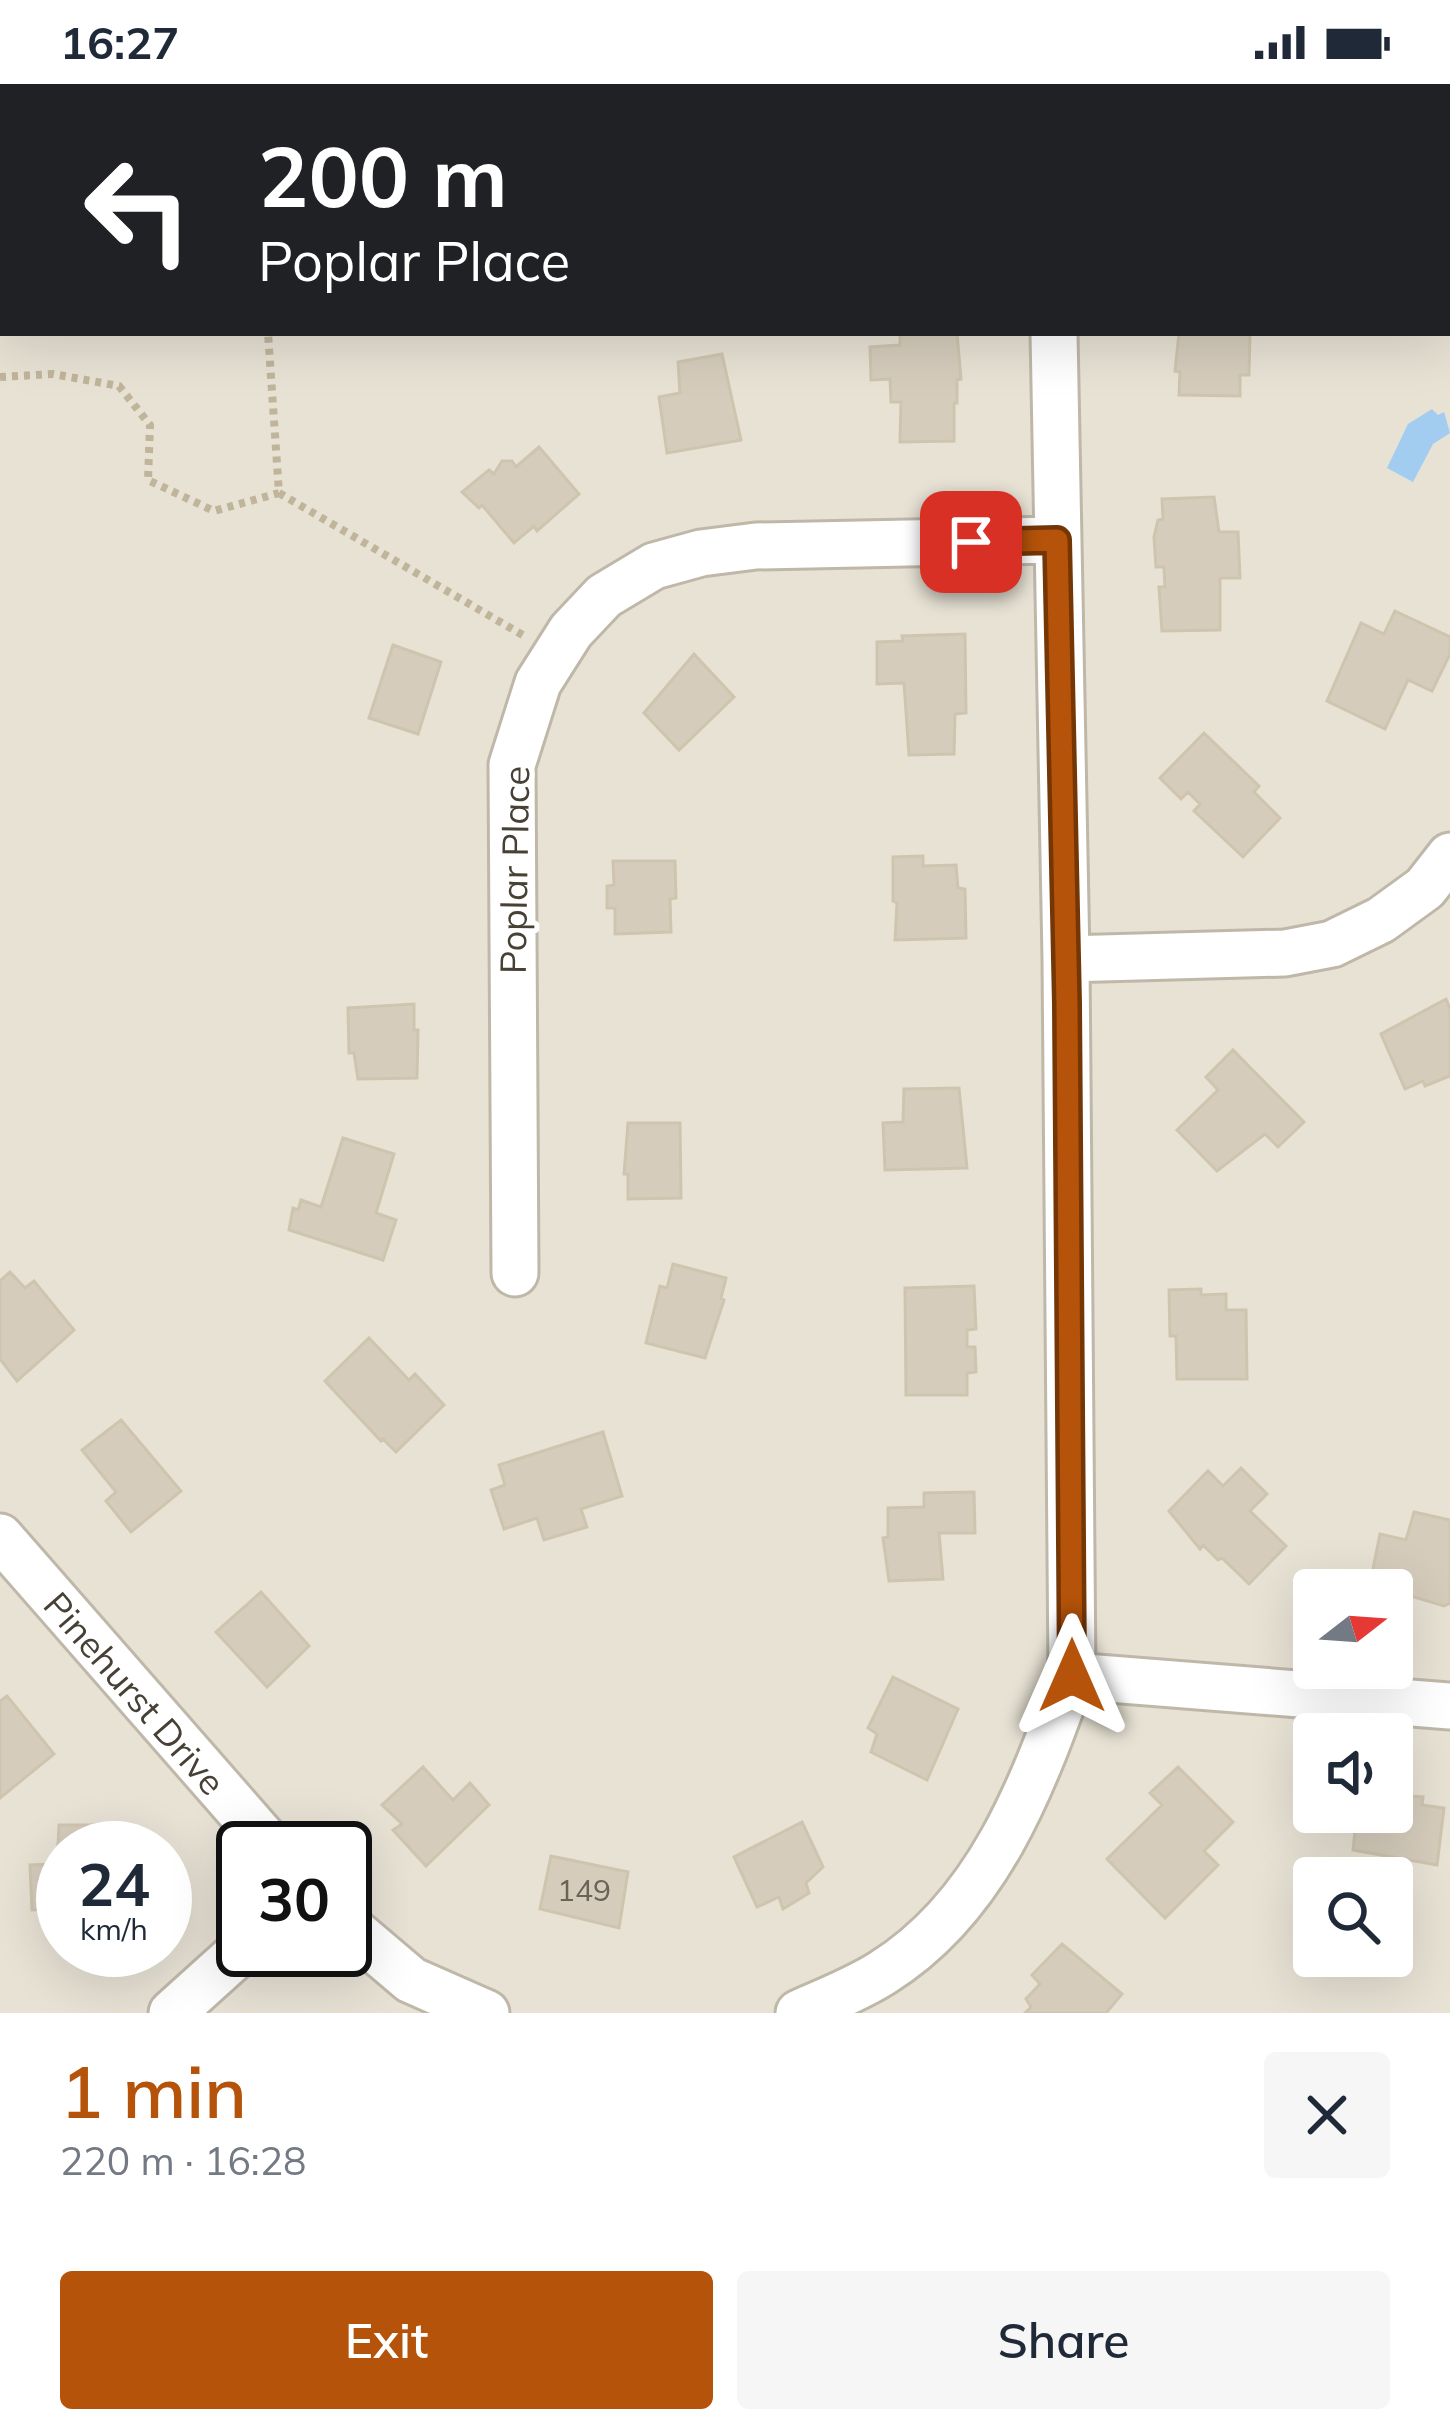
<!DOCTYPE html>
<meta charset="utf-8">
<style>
:root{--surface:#fff;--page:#f6f6f7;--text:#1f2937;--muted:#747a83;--accent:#b45309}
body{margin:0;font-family:Mulish,sans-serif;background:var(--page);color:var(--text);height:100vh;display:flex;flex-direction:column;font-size:45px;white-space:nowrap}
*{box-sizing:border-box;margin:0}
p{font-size:39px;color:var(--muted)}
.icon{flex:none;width:66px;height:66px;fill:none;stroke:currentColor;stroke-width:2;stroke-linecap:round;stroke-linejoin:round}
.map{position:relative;height:1929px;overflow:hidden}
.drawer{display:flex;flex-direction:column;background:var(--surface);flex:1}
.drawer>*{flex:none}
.hud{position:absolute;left:0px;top:0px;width:1452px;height:252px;box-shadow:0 12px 48px #0002;background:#202124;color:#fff;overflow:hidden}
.needle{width:78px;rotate:73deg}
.fabs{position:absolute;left:1293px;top:1485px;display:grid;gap:24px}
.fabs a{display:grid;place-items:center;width:120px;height:120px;border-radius:12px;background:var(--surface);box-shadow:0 12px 48px #0002;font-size:60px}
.speed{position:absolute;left:36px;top:1737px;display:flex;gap:24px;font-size:60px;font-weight:700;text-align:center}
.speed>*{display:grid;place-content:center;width:156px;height:156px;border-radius:50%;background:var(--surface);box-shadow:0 12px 48px #0002;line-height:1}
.speed small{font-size:30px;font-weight:400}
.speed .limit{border:6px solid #111;border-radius:18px;background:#fff;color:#111}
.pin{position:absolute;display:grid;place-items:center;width:102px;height:102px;color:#fff;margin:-51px;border-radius:24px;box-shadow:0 6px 18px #0006}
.me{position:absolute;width:132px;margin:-66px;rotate:0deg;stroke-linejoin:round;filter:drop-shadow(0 0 9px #0008)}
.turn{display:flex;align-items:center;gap:42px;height:252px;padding:0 60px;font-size:54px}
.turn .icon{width:156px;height:156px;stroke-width:2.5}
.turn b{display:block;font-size:84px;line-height:102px}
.round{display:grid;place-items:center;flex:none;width:126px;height:126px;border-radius:12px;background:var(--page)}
.headline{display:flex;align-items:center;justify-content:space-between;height:204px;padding:0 60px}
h1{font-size:72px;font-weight:600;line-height:90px;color:var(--accent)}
.cta{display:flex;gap:24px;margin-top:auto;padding:24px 60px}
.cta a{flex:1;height:138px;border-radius:12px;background:var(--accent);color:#fff;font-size:48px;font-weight:600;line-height:138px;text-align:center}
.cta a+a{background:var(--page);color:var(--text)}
.status{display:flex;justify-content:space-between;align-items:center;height:84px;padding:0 60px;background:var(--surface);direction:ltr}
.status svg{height:33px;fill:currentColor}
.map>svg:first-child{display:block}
.residential{fill:#e7e2d4;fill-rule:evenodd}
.water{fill:#a2ccf0}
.building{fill:#d5ccbc;stroke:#cfc5af;stroke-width:3}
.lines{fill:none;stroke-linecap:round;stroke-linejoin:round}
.street-casing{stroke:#bfb8a9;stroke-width:51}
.path{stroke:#c0b59a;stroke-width:8;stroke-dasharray:6 6;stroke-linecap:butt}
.street{stroke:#fff;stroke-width:45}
.route-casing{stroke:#753606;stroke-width:30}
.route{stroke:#b45309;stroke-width:21}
.labels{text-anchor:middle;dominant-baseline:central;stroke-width:10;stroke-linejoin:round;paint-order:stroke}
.number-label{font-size:30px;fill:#6a6357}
.street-label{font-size:36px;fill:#464035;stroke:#fff}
</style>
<div class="status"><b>16:27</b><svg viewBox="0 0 49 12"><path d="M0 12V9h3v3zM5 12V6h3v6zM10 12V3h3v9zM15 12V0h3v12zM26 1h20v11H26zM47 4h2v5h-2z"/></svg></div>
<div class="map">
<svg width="1450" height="1929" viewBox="0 0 1450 1929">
<rect width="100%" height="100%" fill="#f3f0e6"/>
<path class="residential" d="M0 0H1450V1929H0ZM3 3H1449V249H3ZM1314 1506H1392V1584H1314ZM1314 1650H1392V1728H1314ZM63 1764H165V1866H63ZM243 1764H345V1866H243ZM1314 1794H1392V1872H1314Z"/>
<path class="water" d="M1432 325 1438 331 1444 328 1450 349 1433 360 1413 398 1387 384 1408 340Z"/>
<path class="building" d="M1152 0H1216L1151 3Z
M900 249H957L961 295 957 296V319H954V357L900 358 901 318H891L890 295 871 296 870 263 900 261Z
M1179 249H1250L1249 291H1240V312L1179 311 1180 288 1175 287Z
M722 270 741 356 667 369 659 313 680 309 678 278Z
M539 363 579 410 537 447 534 442 514 459 482 421 479 424 462 408 489 386 494 390 502 377H512L516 383Z
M1214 413 1219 448H1238L1240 494H1220V546L1162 547 1159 503H1165L1164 483H1156L1154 453 1158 436 1163 435 1162 415Z
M1395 527 1450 553V570L1432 607 1408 596 1385 645 1327 617 1361 539 1384 550Z
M965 550 966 629 955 630 954 670 909 671 904 599 877 600V558L903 557 902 552Z
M393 561 441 578 418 650 369 634Z
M694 570 734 613 679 666 644 629Z
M1204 649 1259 702 1254 708 1280 734 1243 773 1194 727 1200 720 1188 708 1181 715 1160 694Z
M923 772V782L956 781 958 804 965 805 966 854 895 856 897 819 893 817V773Z
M613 777H675L676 814 670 815 671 848 615 850V824H607V802L614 801Z
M1446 915 1450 925V992L1425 1002 1423 997 1405 1005 1381 950Z
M414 920V946H418L417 994 358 995 354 969H349L348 924Z
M1233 966 1304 1038 1278 1063 1265 1050 1217 1087 1177 1046 1218 1006 1206 993Z
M959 1004 967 1084 885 1086 883 1039 903 1038 904 1005Z
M628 1039H680L681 1114 628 1115V1090H624Z
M343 1054 394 1070 376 1129 396 1136 383 1176 289 1146 293 1124 298 1126 301 1116 321 1123Z
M673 1180 726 1194 721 1214 724 1216 705 1274 646 1259 660 1202 667 1204Z
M10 1188 25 1204 34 1197 74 1246 17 1297 0 1275V1197Z
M974 1202 976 1245 967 1246V1263H975L976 1288 967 1289V1311H906L905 1204Z
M1201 1205V1211L1226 1210V1226H1246L1247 1295H1177L1176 1252H1170L1169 1206Z
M369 1254 409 1296 415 1290 444 1321 396 1368 383 1355 381 1357 325 1297Z
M121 1336 181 1407 131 1448 106 1417 116 1408 82 1366Z
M603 1348 622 1412 581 1425 587 1443 544 1456 537 1434 504 1445 491 1406 505 1401 499 1381Z
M1241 1384 1267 1410 1250 1427 1286 1462 1249 1500 1222 1474 1218 1476 1203 1461 1200 1465 1169 1427 1208 1387 1223 1402Z
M974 1408 975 1449H939L943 1495 889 1497 883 1454 888 1453V1424L924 1423V1409Z
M1414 1428 1450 1436V1519L1444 1522 1370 1500 1380 1450 1406 1456Z
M261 1508 309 1562 267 1603 216 1548Z
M893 1593 958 1625 927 1696 871 1668 877 1650 868 1644Z
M7 1612 54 1670 0 1714V1617Z
M423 1683 453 1716 470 1699 489 1721 426 1782 393 1746 402 1740 382 1721Z
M1178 1683 1233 1738 1204 1767 1218 1781 1165 1834 1107 1775 1162 1721 1150 1709Z
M1394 1711 1423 1713 1422 1721 1444 1724 1437 1781 1353 1766 1356 1738H1367L1369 1728H1392Z
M802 1738 823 1783 806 1799 809 1809 783 1825 779 1813 757 1823 734 1773Z
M59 1741H122L123 1764H63V1853H54L52 1825 32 1826 30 1781 57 1780Z
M551 1772 628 1788 619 1844 540 1825Z
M1062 1860 1122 1910 1106 1929H1025L1031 1923 1026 1915 1040 1900 1032 1891Z"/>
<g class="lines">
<g class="street-casing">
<path id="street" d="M1053 3V0
M1066 875 1285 869 1332 860 1381 836 1425 804 1450 772
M515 1189 512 681 538 599 571 547 604 512 654 482 701 469 756 462 1057 456
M0 1453 272 1764
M1072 1592 1450 1622
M345 1840 411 1896 486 1929
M172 1929 243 1865
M799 1929C826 1917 857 1905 882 1889 988 1823 1032 1703 1072 1592L1066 875 1054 249"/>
</g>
<path class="path" d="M371 3 372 0
M0 293 53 290 119 302 150 341 148 396 214 427 279 409 268 249
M279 409 526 553"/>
<use href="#street" class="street"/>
</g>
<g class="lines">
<g class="route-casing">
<path id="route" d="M971 458 1057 456 1067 920 1072 1592"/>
</g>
<use href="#route" class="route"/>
</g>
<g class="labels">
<g class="number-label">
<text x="584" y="1806">149</text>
</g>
<g class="street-label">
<text transform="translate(514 786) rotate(-89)">Poplar Place</text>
<text transform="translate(135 1609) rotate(49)">Pinehurst Drive</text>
</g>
</g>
</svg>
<div class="fabs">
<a><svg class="needle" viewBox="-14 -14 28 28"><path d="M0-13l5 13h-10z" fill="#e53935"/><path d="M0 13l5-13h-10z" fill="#747a83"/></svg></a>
<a><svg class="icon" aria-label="sound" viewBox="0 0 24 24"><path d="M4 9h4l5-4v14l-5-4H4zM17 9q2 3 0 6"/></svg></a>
<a><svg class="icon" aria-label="search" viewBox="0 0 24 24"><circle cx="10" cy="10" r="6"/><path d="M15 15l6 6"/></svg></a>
</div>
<div class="speed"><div>24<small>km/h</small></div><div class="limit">30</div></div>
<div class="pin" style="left:971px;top:458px;background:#d93025"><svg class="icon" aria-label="arrive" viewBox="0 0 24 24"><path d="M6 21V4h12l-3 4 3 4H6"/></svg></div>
<svg class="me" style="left:1072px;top:1592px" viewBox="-20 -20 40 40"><path d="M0-17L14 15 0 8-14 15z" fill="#b45309" stroke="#fff" stroke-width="4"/></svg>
<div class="hud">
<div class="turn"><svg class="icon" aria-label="left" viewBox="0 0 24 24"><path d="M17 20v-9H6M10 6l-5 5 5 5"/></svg><div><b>200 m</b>Poplar Place</div></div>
</div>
</div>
<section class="drawer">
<div class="headline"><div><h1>1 min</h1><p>220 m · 16:28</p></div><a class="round"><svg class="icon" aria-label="close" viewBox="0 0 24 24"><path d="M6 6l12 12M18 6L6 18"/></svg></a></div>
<div class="cta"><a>Exit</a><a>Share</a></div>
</section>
